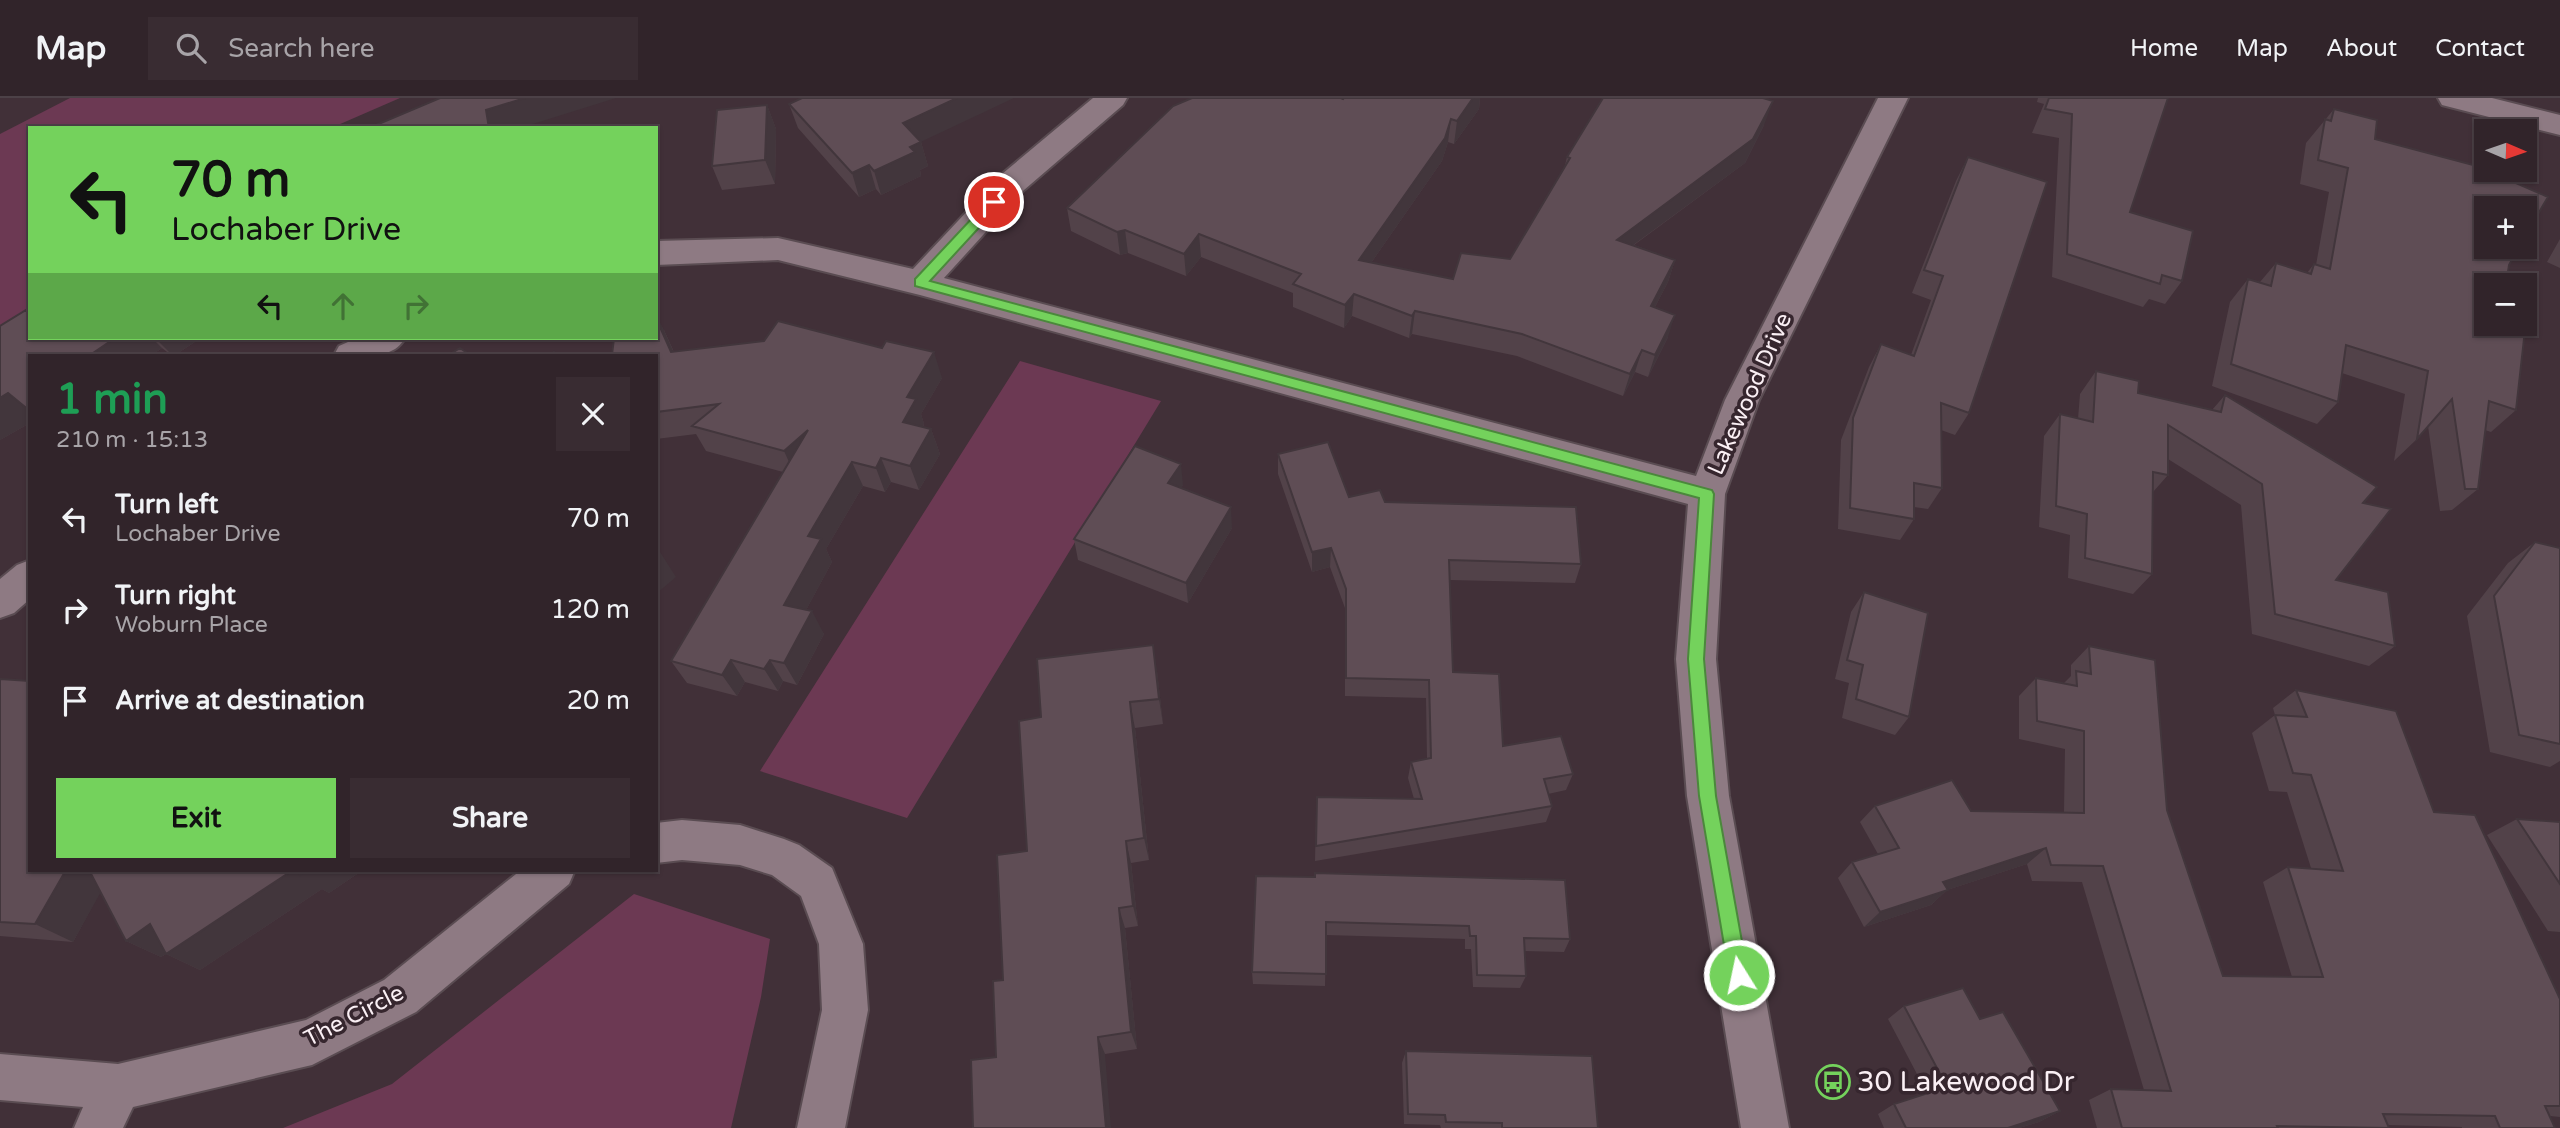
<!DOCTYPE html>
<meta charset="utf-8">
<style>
:root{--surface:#31242a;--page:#392c32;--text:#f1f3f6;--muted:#a8a4a8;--line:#4c4147;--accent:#74d25c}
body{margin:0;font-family:"Varela Round",sans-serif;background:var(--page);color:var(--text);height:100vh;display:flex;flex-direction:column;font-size:26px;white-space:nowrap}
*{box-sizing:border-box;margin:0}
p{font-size:23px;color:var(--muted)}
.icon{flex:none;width:38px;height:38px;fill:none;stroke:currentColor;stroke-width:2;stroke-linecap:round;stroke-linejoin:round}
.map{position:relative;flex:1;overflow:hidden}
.drawer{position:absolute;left:28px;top:256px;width:630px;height:518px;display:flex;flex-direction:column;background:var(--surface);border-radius:0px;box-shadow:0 2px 5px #0004,0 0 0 2px var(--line)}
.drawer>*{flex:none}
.hud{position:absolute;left:28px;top:28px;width:630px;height:214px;border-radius:0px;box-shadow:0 2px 5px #0004,0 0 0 2px var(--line);background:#74d25c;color:#111;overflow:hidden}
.needle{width:46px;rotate:92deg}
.fabs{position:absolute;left:2474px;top:21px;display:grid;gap:14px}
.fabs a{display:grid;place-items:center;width:63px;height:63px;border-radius:0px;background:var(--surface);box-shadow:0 2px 5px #0004,0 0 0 2px var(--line);font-size:35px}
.pin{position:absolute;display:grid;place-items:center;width:60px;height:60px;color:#fff;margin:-30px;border:4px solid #fff;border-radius:50%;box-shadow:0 2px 7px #0007}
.me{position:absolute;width:77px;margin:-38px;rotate:350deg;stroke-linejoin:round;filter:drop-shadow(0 0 5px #0008)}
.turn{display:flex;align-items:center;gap:24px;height:147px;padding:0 28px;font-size:32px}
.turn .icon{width:91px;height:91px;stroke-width:2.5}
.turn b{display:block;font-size:49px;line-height:60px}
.lanes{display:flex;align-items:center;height:66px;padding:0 28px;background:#0003;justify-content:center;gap:35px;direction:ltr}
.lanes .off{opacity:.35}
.round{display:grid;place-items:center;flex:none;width:74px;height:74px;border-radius:0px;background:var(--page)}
.overview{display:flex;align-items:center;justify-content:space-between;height:119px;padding:0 28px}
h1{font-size:42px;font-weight:700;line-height:52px;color:#1e9e55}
.cta{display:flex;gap:14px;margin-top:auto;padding:14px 28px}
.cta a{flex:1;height:80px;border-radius:0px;background:var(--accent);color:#111;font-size:28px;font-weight:700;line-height:80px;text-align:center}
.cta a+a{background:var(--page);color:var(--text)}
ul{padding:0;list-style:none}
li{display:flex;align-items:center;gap:21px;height:91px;padding:0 28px}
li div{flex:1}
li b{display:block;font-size:26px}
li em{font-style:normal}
header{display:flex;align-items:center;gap:42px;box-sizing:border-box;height:98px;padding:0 35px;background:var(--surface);border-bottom:2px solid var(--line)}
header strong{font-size:33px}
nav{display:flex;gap:38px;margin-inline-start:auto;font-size:24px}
.search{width:490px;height:63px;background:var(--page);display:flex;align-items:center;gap:18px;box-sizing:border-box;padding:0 24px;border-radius:0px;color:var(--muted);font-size:26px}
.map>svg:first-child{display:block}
.green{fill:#6c3953}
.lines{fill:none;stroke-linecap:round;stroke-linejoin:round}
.minor-casing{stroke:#5a4c52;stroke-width:4}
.minor{fill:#8e7a83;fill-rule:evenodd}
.wall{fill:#524249}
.shaded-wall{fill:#42363c}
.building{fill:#5f4d55;stroke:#42363c;stroke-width:2}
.route{fill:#74d25c;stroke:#4b883c;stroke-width:2}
.labels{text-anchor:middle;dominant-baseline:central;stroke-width:7;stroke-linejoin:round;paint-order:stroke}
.street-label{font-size:23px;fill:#faeff4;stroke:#36262e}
.near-poi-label{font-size:28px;fill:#faeff4;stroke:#36262e;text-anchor:start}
</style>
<header>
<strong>Map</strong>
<div class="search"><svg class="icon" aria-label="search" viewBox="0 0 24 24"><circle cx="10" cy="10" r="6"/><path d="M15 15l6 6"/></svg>Search here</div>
<nav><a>Home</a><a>Map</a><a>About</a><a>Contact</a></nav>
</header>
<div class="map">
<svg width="2560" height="1030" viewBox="0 0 2560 1030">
<rect width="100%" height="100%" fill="#413038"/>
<path class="green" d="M70 0H400L331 30H30V239L0 258V36Z
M1020 263 1161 303 907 720 760 673Z
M634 796 770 841 761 899 731 1030H283L392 986Z"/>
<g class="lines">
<g class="minor-casing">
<path id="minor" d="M1093 0H1127L1123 7 1024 92 944 180 1696 378 1725 302 1878 0H1908L1759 302 1725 396 1716 561 1729 698 1789 1030H1741L1687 698 1676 561 1688 406 920 197 778 162 656 167V143L778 140 913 171 1002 76Z
M2438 0H2492L2560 17V37L2442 7Z
M357 240H405C392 264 358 257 334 257L339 248Z
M30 462V501L14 515 0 520V481L17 467Z
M682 722 740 727 784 741 799 747 832 770 863 846 868 912 845 1030H797L822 912 819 846 801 798 772 777 740 767 682 762 656 765V725Z
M521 772H575L569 786 416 914 312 967 133 1009 123 1030H74L83 1009 0 1002V956L118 966 306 922 384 882Z"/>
</g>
<use href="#minor" class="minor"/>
</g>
<path class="wall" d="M1344 0H1480L1479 11 1454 46 1448 44 1442 63 1371 165 1453 181 1510 161 1564 71 1567 59 1764 27 1745 65 1634 147 1675 162 1668 184 1655 209 1668 239 1648 279 1635 274 1623 298 1517 258 1412 236 1409 240 1352 218 1344 230 1293 209V195L1201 159 1186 178 1128 155 1120 157 1071 133 1067 110Z
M2038 0H2168L2130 114 2182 183 2165 206 2149 201 2143 209 2052 179 2059 40 2032 35 2044 6 2037 4Z
M789 6 921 44 928 68 920 72 921 78 881 97 876 91 859 99 798 30Z
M767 7 776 31 775 86 722 92 712 68Z
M2334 11 2375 41 2487 187 2516 312 2491 334 2485 332 2478 391 2452 412 2440 413 2428 328 2417 341 2394 363 2405 296 2342 275 2338 304 2317 326 2212 288 2230 204 2248 181 2260 184 2276 165 2307 175 2314 166 2316 167 2329 94 2300 86 2306 45Z
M1968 59 1969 315 1955 337 1941 332 1942 390 1928 411 1914 409V421L1900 442 1838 431 1841 342 1869 269 1881 246 1911 257 1931 202 1912 195 1956 83Z
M2560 141V170L2547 164Z
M664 232 674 254 942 280 921 316 924 326 923 329 931 331 940 356 919 392 891 384 885 394 863 388 826 451 832 464 806 512 824 536 797 587 783 583 778 593 745 584 737 598 687 585 671 563 783 374 706 353 696 336 656 341V257Z
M30 240H201L175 257H171L162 250 152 257H30V325L0 342Z
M2096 273 2138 295 2212 312 2225 297 2363 405 2336 482 2395 548 2369 568 2252 536 2241 407 2168 361V377L2153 394 2152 476 2133 496 2068 480 2070 437 2039 429 2044 338 2060 316 2078 321 2080 296Z
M1278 356 1349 399 1385 404 1581 466 1575 485 1450 482 1453 574 1503 648 1573 676 1566 692 1548 696 1552 708 1546 724 1315 763 1316 715 1414 701 1408 680 1411 664 1427 661 1426 600 1345 598V510L1330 469 1312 474 1278 376Z
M1183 387 1181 390 1232 430 1188 505 1078 462 1074 441Z
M2535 444 2560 450V663L2550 669 2490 654 2467 518 2508 465Z
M1864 494 1909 619 1895 637 1842 620 1849 585 1835 581 1851 514Z
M2089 548 2167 712 2223 878 2292 879 2263 784 2288 769 2311 770 2287 694 2269 693 2252 635 2275 617 2273 610 2296 592 2434 714 2560 901V1019L2550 1018 2555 1030H2462V1029L2388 1027 2389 1030H2097L2089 1002 2111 991 2144 992 2082 784 2032 783 2027 766 1947 792 1931 807 1864 829 1838 780 1852 764 1878 756 1860 724 1875 708 1971 713 2064 714 2065 651 2019 641V598L2036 580 2064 585 2071 578V567Z
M1157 573 1163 626 1135 630 1149 762 1131 765 1138 828 1125 830 1137 951 1105 956 996 959 1003 882 1027 753 1041 619Z
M0 581 30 772H363L329 795 322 791 200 872 166 856 161 859 126 843 100 794 73 844 0 838Z
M2517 721 2560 724V834L2548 833 2487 737Z
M1256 778 1570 841 1564 854 1524 853 1526 878 1520 890 1473 889 1471 851H1465V841L1326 837 1325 888 1253 886 1252 874Z
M1904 908 1980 921 2060 1013 2039 1024 2019 1030H1884L1878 1016 1894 1006 1927 995 1888 921Z
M1406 953 1598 1030H1441L1440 1027 1404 1026 1402 965Z"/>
<path class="shaded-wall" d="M525 0H616L520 30H489L486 12Z
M957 0H1014L910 49 903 25Z
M1472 0H1480L1479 11 1454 46 1457 23Z
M1773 3 1764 27 1745 65 1610 164 1617 142Z
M767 7 776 31 775 86 765 62Z
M1451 21 1448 44 1442 63 1357 185 1359 162Z
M921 44 928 68 920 72 921 78 881 97 874 73 910 49Z
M869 67 876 91 859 99 852 75Z
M1125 132 1128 155 1120 157 1117 134Z
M1199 136 1201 159 1186 178 1184 156Z
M1675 162 1668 184 1644 230 1651 208Z
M1354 196 1352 218 1344 230 1345 207Z
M1415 213 1412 236 1409 240 1412 218Z
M656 217 664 232 685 280 671 254 656 220Z
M1675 217 1668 239 1648 279 1655 257Z
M115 240H152L162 250 152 257H90Z
M155 240H201L175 257H172Z
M1642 252 1635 274 1623 298 1630 276Z
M934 254 942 280 921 316 924 326 911 349 903 324 907 299Z
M8 295 30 314V325L0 342V300Z
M931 331 940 356 919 392 910 368Z
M808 332 795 377 784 353Z
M881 360 891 384 885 394 876 370Z
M852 364 863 388 826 451 832 464 797 529 784 507 808 438Z
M1181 366 1183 387 1171 407 1168 385Z
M1231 409 1232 430 1188 505 1186 485Z
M1331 450 1330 469 1312 474V454Z
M660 454 676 479 656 496V458Z
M812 513 824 536 797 587 784 565Z
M1153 547 1157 573 1163 626 1159 601Z
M731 562 745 584 737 598 722 577Z
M770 562 783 583 778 593 764 571Z
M1130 604 1135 630 1149 762 1144 740Z
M1126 743 1131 765 1138 828 1133 808Z
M2046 750 2027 766 1947 792 1931 807 1864 829 1880 814 1943 784Z
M66 772H113L73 844 35 826Z
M293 772H363L329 795 322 791 200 872 166 856 161 859 126 843 150 826Z
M1119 810 1125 830 1137 951 1131 934Z
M1098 939 1105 956 1111 1030H1106Z
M2060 1013 2039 1024 2019 1030H2008Z"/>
<path class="building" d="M440 0H525L486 12 489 30H369Z
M802 0H957L903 25 921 44 910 49 915 54 874 73 869 67 852 75 789 6Z
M1192 0H1341L1343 1 1344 0H1473L1457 23 1451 21 1445 40 1359 162 1453 181 1461 155 1510 161 1570 60 1567 59 1603 0H1763L1773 3 1753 41 1617 142 1675 162 1651 208 1675 217 1655 257 1642 252 1630 276 1522 236 1415 213 1412 218 1354 196 1345 207 1293 186 1301 176 1199 136 1184 156 1125 132 1117 134 1067 110 1173 8Z
M2049 0H2168L2130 114 2193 133 2182 183 2162 177 2160 186 2067 156 2072 16 2045 11Z
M767 7 765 62 712 68 717 12Z
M2334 11 2377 22 2375 41 2477 68 2548 99 2525 138V110H2487V149H2519L2509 167 2506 187H2487V226H2505L2525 232 2516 312 2489 303 2478 391H2465L2452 301 2417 341 2428 273 2346 247 2338 304 2231 266 2248 181 2271 188 2276 165 2311 176 2314 166 2330 171 2348 70 2318 62 2325 21 2331 23Z
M1968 59 2047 84 1969 315 1941 305 1942 390 1914 385V421L1850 410 1853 320 1881 246 1914 258 1943 178 1924 172Z
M26 212 30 215V240H115L90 257H30V313L8 295 0 300V228Z
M656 220 671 254 764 243 778 223 882 250 886 243 934 254 907 299 916 301 903 324 931 331 910 368 881 360 876 370 852 364 808 438 821 441 784 507 812 513 784 565 770 562 764 571 731 562 722 577 671 563 808 332 784 353 692 328 719 306 656 314V257H612L614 240H656Z
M460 250 470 257H449Z
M554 254 559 257H549Z
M2096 273 2139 283 2138 295 2221 314 2225 297 2377 389 2363 405 2391 411 2336 482 2388 494 2395 548 2275 516 2262 386 2168 327V377L2153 374 2152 476 2085 460 2087 416 2056 408 2060 316 2093 324Z
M1328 344 1349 399 1380 392 1385 404 1576 409 1581 466 1449 462 1453 574 1499 576 1503 648 1561 638 1573 676 1544 681 1552 708 1316 748 1317 699 1422 701 1411 664 1431 660 1429 582 1346 580V491L1331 450 1312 454 1278 356Z
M1135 348 1181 366 1168 385 1231 409 1186 485 1074 441Z
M2535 444 2560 450V646L2519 637 2494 498Z
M1864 494 1928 515 1909 619 1856 601 1863 567 1847 562Z
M1153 547 1159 601 1130 604 1144 740 1126 743 1133 808 1119 810 1131 934 1098 939 1106 1030H973L971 962 996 959 993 883 1003 882 997 757 1027 753 1019 623 1041 619 1037 561Z
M2089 548 2155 562 2167 712 2223 878 2323 879 2288 769 2343 773 2311 677 2293 675 2275 617 2307 619 2296 592 2396 613 2434 714 2475 717 2560 901V1008H2545L2555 1030H2500L2495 1018 2383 1016 2389 1030 2277 1028 2278 1030H2122L2111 991 2171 993 2103 768 2051 767 2046 750 1943 784 1948 792 1880 814 1852 764 1899 750 1875 708 1952 682 1971 713 2084 715V633L2037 623 2036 580 2077 588 2076 573 2091 576Z
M0 581 30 583V772H66L35 826 0 824Z
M2517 721 2560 724V786Z
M89 772H293L166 856 150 826 126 843Z
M297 772H307L300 777Z
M1315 775 1565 782 1570 841 1524 840 1526 878 1477 877 1476 838H1470L1469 828 1326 824V876L1252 874 1256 778 1315 779Z
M1963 890 1980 921 2003 914 2060 1013 2008 1030H1906L1894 1006 1947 989 1904 908Z
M1406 953 1592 958 1598 1030H1502V1025L1446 1024 1445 1017 1408 1016Z"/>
<path class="route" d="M994 100 999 101V108L930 183 1712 392 1714 396 1704 561 1716 698 1748 877 1745 883 1739 886 1732 883 1729 877 1699 698 1688 561 1699 400 915 188V181L990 101Z"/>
<defs>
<g id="bus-ring" transform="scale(1.75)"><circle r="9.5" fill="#36262e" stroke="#74d25c" stroke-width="1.5"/><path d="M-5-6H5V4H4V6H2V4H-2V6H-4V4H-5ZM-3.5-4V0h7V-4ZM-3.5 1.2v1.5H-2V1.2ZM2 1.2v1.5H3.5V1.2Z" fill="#74d25c"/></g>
</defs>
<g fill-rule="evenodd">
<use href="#bus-ring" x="1833" y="984"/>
</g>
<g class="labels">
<g class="street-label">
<text transform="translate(1750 296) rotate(-66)">Lakewood Drive</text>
<text transform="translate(354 918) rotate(-27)">The Circle</text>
</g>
<g class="near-poi-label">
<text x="1857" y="984">30 Lakewood Dr</text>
</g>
</g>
</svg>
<div class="fabs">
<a><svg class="needle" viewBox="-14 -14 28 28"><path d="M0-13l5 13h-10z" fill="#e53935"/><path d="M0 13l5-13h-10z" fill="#a8a4a8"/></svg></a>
<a>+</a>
<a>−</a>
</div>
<div class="pin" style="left:994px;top:104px;background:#d93025"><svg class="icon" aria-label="arrive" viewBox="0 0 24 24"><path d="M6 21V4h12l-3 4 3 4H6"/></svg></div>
<svg class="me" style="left:1739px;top:877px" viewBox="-20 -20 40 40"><circle r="17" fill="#74d25c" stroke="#fff" stroke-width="3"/><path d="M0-11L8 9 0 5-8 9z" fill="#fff"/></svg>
<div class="hud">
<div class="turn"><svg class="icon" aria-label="left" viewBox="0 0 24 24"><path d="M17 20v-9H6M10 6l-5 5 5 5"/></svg><div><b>70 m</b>Lochaber Drive</div></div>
<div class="lanes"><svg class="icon" aria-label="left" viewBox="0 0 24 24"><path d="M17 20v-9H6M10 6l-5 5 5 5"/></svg><svg class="icon off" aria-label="ahead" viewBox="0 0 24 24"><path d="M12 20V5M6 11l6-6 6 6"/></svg><svg class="icon off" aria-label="right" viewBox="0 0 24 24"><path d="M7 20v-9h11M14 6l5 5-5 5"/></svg></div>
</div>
<section class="drawer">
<div class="overview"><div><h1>1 min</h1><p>210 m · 15:13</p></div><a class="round"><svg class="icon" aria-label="close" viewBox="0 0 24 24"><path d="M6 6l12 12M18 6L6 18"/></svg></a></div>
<ul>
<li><svg class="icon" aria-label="left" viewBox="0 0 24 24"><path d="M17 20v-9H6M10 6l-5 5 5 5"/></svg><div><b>Turn left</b><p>Lochaber Drive</p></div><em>70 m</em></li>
<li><svg class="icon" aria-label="right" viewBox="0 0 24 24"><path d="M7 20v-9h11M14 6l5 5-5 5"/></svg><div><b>Turn right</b><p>Woburn Place</p></div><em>120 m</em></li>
<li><svg class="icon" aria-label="arrive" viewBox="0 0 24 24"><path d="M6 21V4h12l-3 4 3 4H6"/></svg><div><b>Arrive at destination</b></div><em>20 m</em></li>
</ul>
<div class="cta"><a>Exit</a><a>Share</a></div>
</section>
</div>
